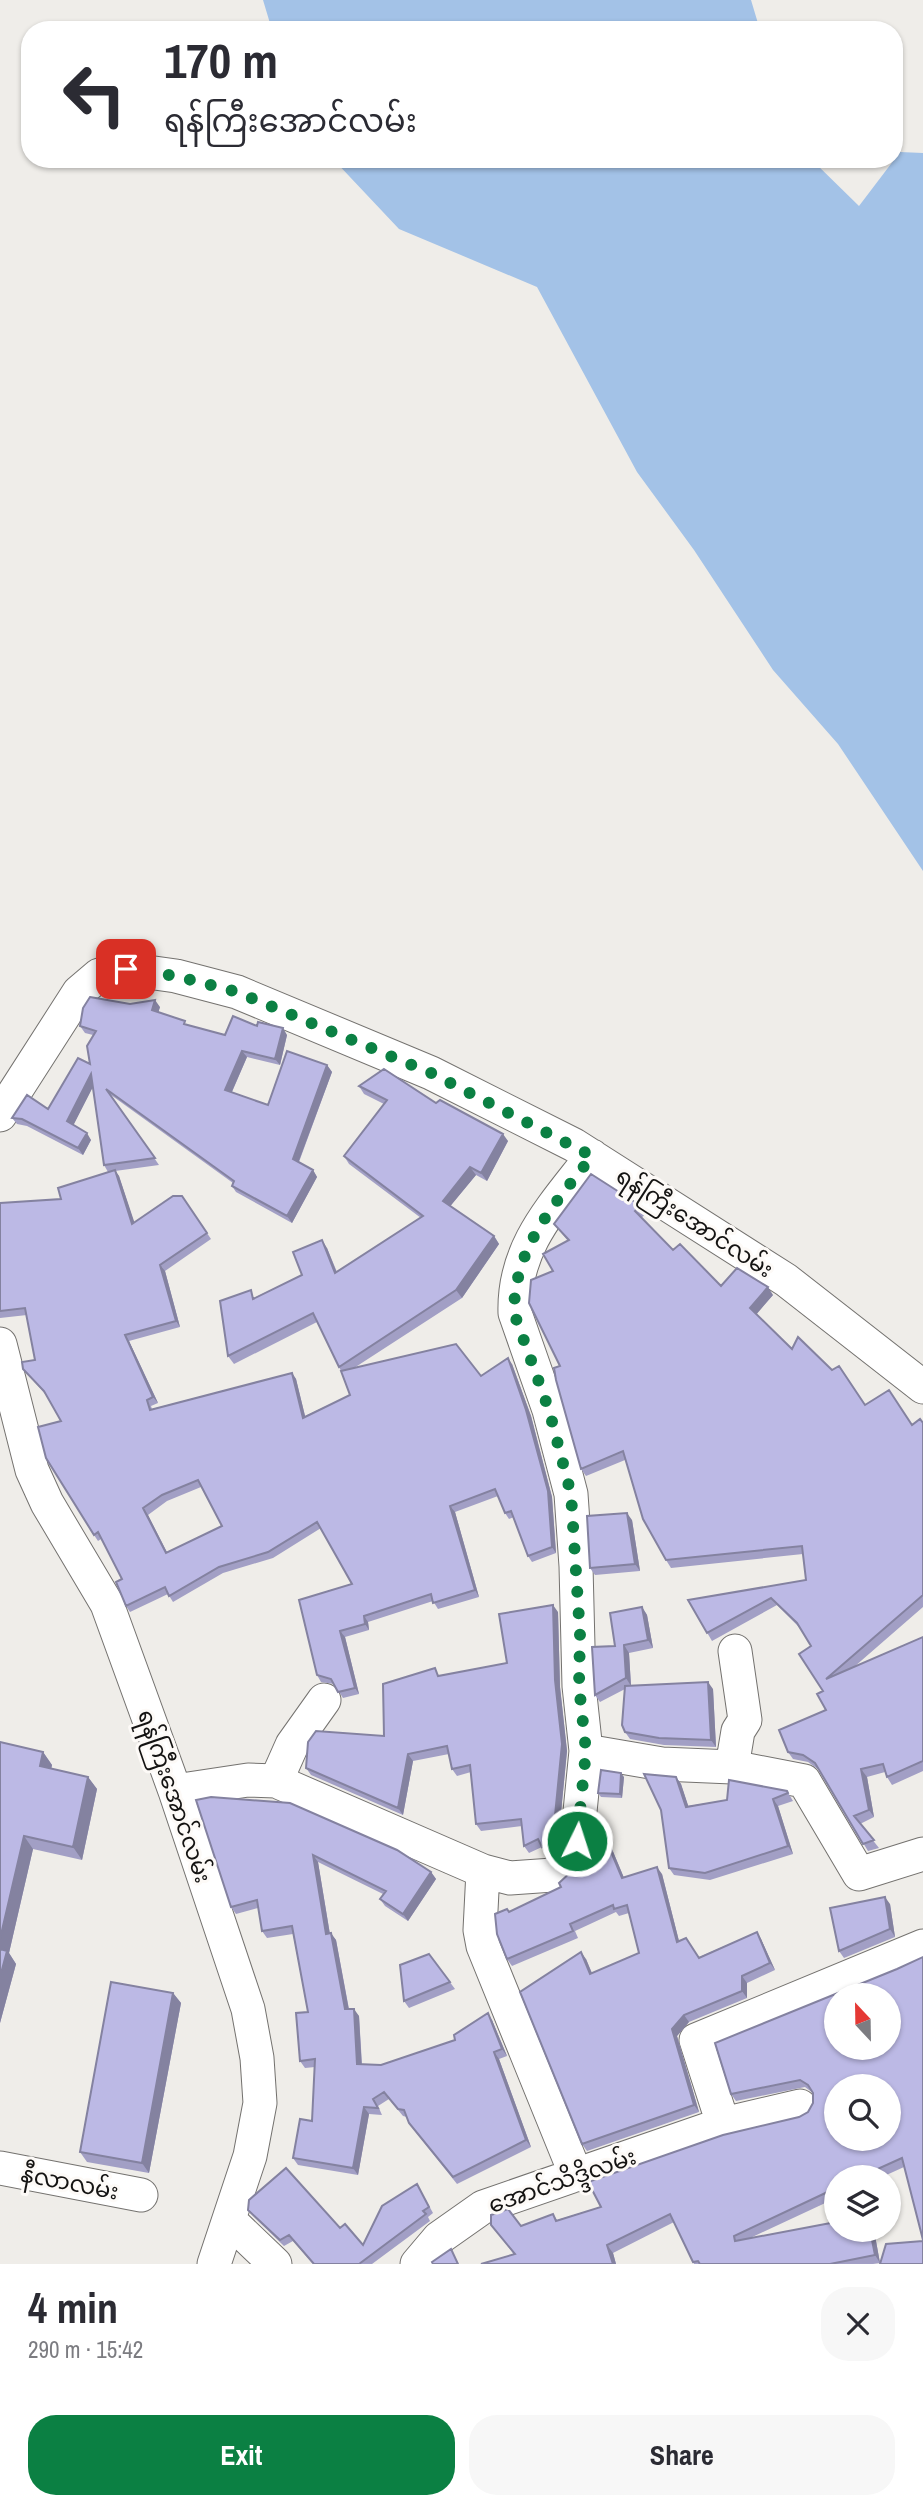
<!DOCTYPE html>
<meta charset="utf-8">
<style>
:root{--surface:#fff;--page:#f7f7f7;--text:#2b2b33;--muted:#7c7c81;--accent:#0b8043}
body{margin:0;font-family:"Archivo Narrow","Noto Sans Myanmar",sans-serif;background:var(--page);color:var(--text);height:100vh;display:flex;flex-direction:column;font-size:26px;white-space:nowrap}
*{box-sizing:border-box;margin:0}
p{font-size:23px;color:var(--muted)}
.icon{flex:none;width:38px;height:38px;fill:none;stroke:currentColor;stroke-width:2;stroke-linecap:round;stroke-linejoin:round}
.map{position:relative;height:2264px;overflow:hidden}
.details{display:flex;flex-direction:column;background:var(--surface);flex:1}
.details>*{flex:none}
.guide{position:absolute;left:21px;top:21px;width:882px;height:147px;border-radius:28px;box-shadow:0 2px 5px #0004;background:#fff;color:var(--text);overflow:hidden}
.needle{width:46px;rotate:338deg}
.controls{position:absolute;left:824px;top:1983px;display:grid;gap:14px}
.controls a{display:grid;place-items:center;width:77px;height:77px;border-radius:50%;background:var(--surface);box-shadow:0 2px 5px #0004;font-size:35px}
.pin{position:absolute;display:grid;place-items:center;width:60px;height:60px;color:#fff;margin:-30px;border-radius:14px;box-shadow:0 4px 10px #0006}
.me{position:absolute;width:77px;margin:-38px;rotate:4deg;stroke-linejoin:round;filter:drop-shadow(0 0 5px #0008)}
.turn{display:flex;align-items:center;gap:24px;height:147px;padding:0 28px;font-size:32px}
.turn .icon{width:91px;height:91px;stroke-width:2.5}
.turn b{display:block;font-size:49px;line-height:60px}
.round{display:grid;place-items:center;flex:none;width:74px;height:74px;border-radius:28px;background:var(--page)}
.summary{display:flex;align-items:center;justify-content:space-between;height:119px;padding:0 28px}
h1{font-size:42px;font-weight:700;line-height:52px}
.action{display:flex;gap:14px;margin-top:auto;padding:14px 28px}
.action a{flex:1;height:80px;border-radius:28px;background:var(--accent);color:#fff;font-size:28px;font-weight:700;line-height:80px;text-align:center}
.action a+a{background:var(--page);color:var(--text)}
.map>svg:first-child{display:block}
.water{fill:#a3c2e7}
.lines{fill:none;stroke-linecap:round;stroke-linejoin:round}
.minor-casing{stroke:#74726f;stroke-width:35}
.minor{stroke:#fff;stroke-width:33}
.wall{fill:#a29fc5;fill-rule:evenodd}
.shaded-wall{fill:#8482a0}
.building{fill:#bcb9e5;stroke:#8482a0;stroke-width:2;fill-rule:evenodd}
.route{stroke:#0b8043;stroke-width:12;stroke-dasharray:0 21.6}
.labels{text-anchor:middle;dominant-baseline:central;stroke-width:6;stroke-linejoin:round;paint-order:stroke}
.street-label{font-size:23px;fill:#141312;stroke:#fdfaf7}
</style>
<div class="map">
<svg width="923" height="2264" viewBox="0 0 923 2264">
<rect width="100%" height="100%" fill="#efede9"/>
<path class="water" d="M263 0H751L760 30H272Z
M900 152 923 153V871L838 744 773 670 694 550 637 472 537 287 399 229 333 159H811L859 206Z"/>
<g class="lines">
<g class="minor-casing">
<path id="minor" d="M0 1115 79 992 99 975 126 969 176 976 237 992 431 1073 574 1145 786 1280 923 1387
M0 1344 32 1470 47 1503 107 1604 175 1791 248 2009 257 2058 260 2103 250 2156 214 2264
M586 1751 662 1764 732 1767 804 1781 859 1874 923 1854
M732 1767 738 1731 745 1720 735 1651
M276 1781 292 1745 324 1700
M175 1791 248 1780 276 1781 483 1871 480 1930 483 1946 576 2175
M483 1871 510 1878 553 1875 576 1852 586 1751 579 1686 576 1566 571 1494 549 1410 515 1313C513 1246 554 1206 592 1156
M723 2124 696 2040 923 1946
M0 2168 141 2195
M229 2220 275 2264
M417 2264 439 2238 483 2207 723 2124 800 2106"/>
</g>
<use href="#minor" class="minor"/>
</g>
<path class="wall" d="M130 1004 160 1007 158 1012 188 1025 225 1035 257 1026 287 1035 280 1065 247 1057 232 1092 268 1105 327 1065 332 1072 299 1162 313 1170 317 1177 292 1223 236 1192 232 1186 233 1183 111 1095 159 1165 115 1171 119 1176 134 1223 182 1196 211 1239 165 1271 180 1327 129 1341 158 1403 151 1406 152 1409 292 1373 296 1379 305 1416 350 1395 341 1371 317 1322 234 1364 228 1356 256 1297 302 1275 327 1248 337 1272 421 1218 349 1164 344 1156 384 1104 364 1094 359 1086 436 1103 508 1141 487 1181 476 1175 450 1206 494 1236 499 1244 462 1298 354 1368 481 1376 512 1364 531 1416 552 1497 556 1553 532 1562 528 1556 514 1517 509 1519 505 1513 498 1496 455 1512 479 1597 438 1609 433 1601 368 1622 369 1630 345 1637 359 1694 343 1698 334 1684 321 1682 317 1675 352 1584 321 1528 273 1558 223 1573 173 1602 168 1594 130 1612 126 1606 122 1579 101 1539 98 1541 94 1535 61 1421 46 1395 23 1369 35 1360 27 1315 0 1318V1203L61 1199 108 1172 104 1165 93 1086 73 1125 91 1140 83 1155 27 1126 17 1124 12 1118 48 1109 90 1064 93 1035 85 1033 80 1026ZM201 1487 222 1526 167 1552 148 1515 167 1501Z
M641 1206 646 1214 641 1218 673 1250 721 1286 773 1295 756 1314 792 1349 865 1405 912 1425 923 1423V1607L854 1667 923 1637V1771L892 1785 887 1777 885 1772 867 1777 874 1817 860 1824 879 1848 868 1851 819 1770 808 1762 793 1759 788 1752 826 1710 823 1691 811 1646 801 1629 777 1605 712 1641 688 1600 806 1580 803 1554 671 1568 666 1560 625 1460 586 1476 581 1469 560 1366 553 1271 568 1241 554 1224Z
M632 1520 640 1571 595 1575 590 1568Z
M642 1607 647 1615 653 1648 629 1653 631 1686H630L713 1689 716 1747 664 1745 630 1739 625 1732V1689L600 1702 595 1695 615 1646Z
M558 1612 560 1687 567 1751 558 1843 547 1854 542 1847 529 1853 524 1846 522 1826 481 1831 476 1824 471 1772 457 1776 452 1769 449 1754 413 1761 403 1815 311 1775 306 1768 384 1736 440 1676 507 1663Z
M0 1742 43 1752 52 1765 51 1769 88 1777 97 1789 82 1860 33 1849 9 1953 16 1964 0 2023Z
M624 1777 622 1798 601 1797 598 1793Z
M676 1777 681 1784 688 1806 787 1791 793 1801 778 1806 793 1854 710 1880 674 1875 669 1868Z
M196 1800 431 1872 436 1879 408 1921 385 1906 380 1899 383 1894 318 1862 330 1934 336 1940 349 2009 359 2016 362 2064 381 2065 455 2040 492 2020 507 2056 499 2059 531 2147 457 2184 414 2130 409 2123 407 2117 403 2116 389 2099 378 2106 382 2115 369 2114 358 2175 298 2165 293 2158 312 2121 315 2067 305 2068 300 2061 308 2012 293 1934 267 1938 262 1931 258 1908 236 1914 231 1907Z
M599 1818 624 1878 662 1874 679 1941 699 1957 757 1932 761 1939 775 1970 747 1983V1998L689 2022 677 2036 699 2112 587 2151 582 2144 586 1959 592 1973 639 1953 629 1913 619 1916 616 1912 575 1931 578 1938 512 1966 507 1959 509 1912 561 1887 585 1859 590 1848Z
M890 1904 895 1937 844 1958 839 1951Z
M429 1954 455 1989 409 2008 404 2001Z
M897 1969 904 2167 882 2177H836V2198L748 2239 874 2230 880 2263 873 2264H694L674 2222 613 2253 616 2264H481L514 2254 491 2225 521 2226 553 2214 557 2220 601 2207 799 2117 808 2112 813 2103V2093L805 2087 736 2101 731 2094Z
M173 1993 181 2003 149 2173 87 2162 80 2152Z
M417 2184 433 2213 428 2217 430 2221 372 2264H313L293 2241 284 2246 253 2216 248 2210 340 2228 363 2245Z"/>
<path class="shaded-wall" d="M155 1000 160 1007 157 1017 152 1010Z
M283 1028 287 1035 280 1065 275 1059Z
M242 1051 247 1057 230 1096 225 1090Z
M327 1065 332 1072 297 1166 293 1159Z
M91 1074 96 1081 72 1128 67 1121Z
M87 1133 91 1140 83 1155 78 1148Z
M503 1134 508 1141 487 1181 481 1173Z
M470 1167 476 1175 448 1209 443 1201Z
M115 1170 119 1176 137 1230 132 1224Z
M313 1170 317 1177 292 1223 287 1216Z
M494 1236 499 1244 462 1298 456 1290Z
M322 1240 327 1248 340 1281 335 1273Z
M160 1265 165 1271 180 1327 176 1321Z
M768 1287 773 1295 755 1316 750 1308Z
M125 1335 129 1341 158 1403 153 1397Z
M508 1358 512 1364 531 1416 552 1497 556 1553 552 1547Z
M292 1373 296 1379 307 1424 303 1418Z
M450 1506 455 1512 479 1597 475 1590Z
M143 1508 148 1515 170 1559 166 1553Z
M627 1513 632 1520 640 1571 635 1564Z
M553 1605 558 1612 560 1687 567 1751 558 1843 553 1836 555 1680Z
M642 1607 647 1615 653 1648 648 1640Z
M364 1616 368 1622 369 1630 365 1624Z
M340 1631 345 1637 359 1694 355 1688Z
M624 1645 629 1653 631 1686 626 1678Z
M708 1682 713 1689 716 1747 711 1740Z
M43 1752 52 1765 49 1779 40 1766Z
M408 1754 413 1761 403 1815 398 1808Z
M861 1769 867 1777 874 1817 869 1810Z
M621 1773 624 1777 622 1798 620 1794Z
M88 1777 97 1789 82 1860 73 1847Z
M676 1777 681 1784 691 1814 686 1807Z
M773 1799 778 1806 793 1854 788 1846Z
M594 1811 599 1818 627 1885 622 1878Z
M24 1836 33 1849 9 1953 16 1964 0 2023V1939Z
M313 1855 318 1862 331 1941 326 1934Z
M657 1867 662 1874 681 1949 677 1942Z
M431 1872 436 1879 408 1921 403 1914Z
M885 1897 890 1904 895 1937 890 1929Z
M757 1932 761 1939 775 1970 770 1963Z
M331 1933 336 1940 350 2016 345 2009Z
M581 1952 586 1959 595 1981 590 1974Z
M742 1976 747 1983V1998L742 1991Z
M173 1993 181 2003 149 2173 142 2163Z
M354 2009 359 2016 362 2071 357 2064Z
M488 2013 492 2020 507 2056 502 2049Z
M684 2015 689 2022 677 2036 699 2112 694 2105 672 2029Z
M494 2052 499 2059 531 2147 526 2140Z
M364 2107 369 2114 358 2175 353 2168Z
M870 2230H874L880 2263 875 2255Z
M607 2245 613 2253 616 2264H613Z"/>
<path class="building" d="M90 997 130 1004 155 1000 152 1010 185 1021 184 1024 225 1035 233 1016 257 1026 258 1022 283 1028 275 1059 242 1051 225 1090 268 1105 287 1051 327 1065 293 1159 313 1170 287 1216 232 1186 234 1181 106 1089 155 1158 104 1165 91 1074 67 1121 87 1133 78 1148 22 1119 12 1118 27 1095 48 1109 78 1058 90 1064 87 1046 96 1031 80 1026 83 1008Z
M384 1069 436 1103 440 1100 503 1134 481 1173 470 1167 443 1201 494 1236 456 1290 339 1367 313 1313 228 1356 220 1301 251 1290 253 1299 302 1275 293 1252 322 1240 335 1273 423 1216 344 1156 387 1100 359 1086Z
M115 1170 132 1224 173 1196H182L207 1233 160 1265 176 1321 125 1335 153 1397 147 1400 150 1410 292 1373 303 1418 350 1395 341 1371 456 1344 481 1376 508 1358 526 1410 548 1491 552 1547 528 1556 511 1511 505 1513 495 1489 450 1506 475 1590 433 1603 431 1594 364 1616 365 1624 340 1631 355 1688 338 1692 331 1679 317 1675 299 1600 352 1584 317 1522 268 1552 219 1567 169 1596 165 1587 126 1606 116 1582 122 1579 98 1532 94 1535 46 1458 38 1427 61 1421 44 1391 23 1369 22 1362 35 1360 25 1308 0 1311V1203L61 1199 58 1188ZM198 1480 222 1526 166 1553 143 1508 162 1495Z
M591 1174 641 1206 635 1211 673 1250 680 1244 721 1286 737 1268 768 1287 750 1308 792 1349 798 1337 832 1370 839 1366 865 1405 889 1390 912 1425 920 1419 923 1423V1595L826 1679 923 1637V1761L887 1777 883 1764 861 1769 869 1810 854 1816 874 1840 863 1844 815 1763 803 1755 788 1752 779 1730 826 1710 817 1694 823 1691 799 1654 811 1646 797 1623 771 1598 707 1633 688 1600 806 1580 802 1546 666 1560 643 1519 623 1451 581 1469 556 1380 554 1368 560 1366 529 1303 531 1280 553 1271 543 1254 569 1240 554 1224Z
M627 1513 635 1564 590 1568 587 1516Z
M553 1605 555 1680 562 1744 553 1836 542 1847 538 1839 524 1846 521 1819 476 1824 470 1765 452 1769 447 1746 408 1754 398 1808 306 1768 308 1742 316 1731 384 1736 383 1684 435 1668 438 1676 507 1663 499 1614Z
M642 1607 648 1640 624 1645 626 1678 595 1695 592 1647 615 1646 610 1613Z
M708 1682 711 1740 659 1738 625 1732 622 1725 625 1686Z
M0 1742 43 1752 40 1766 88 1777 73 1847 24 1836 0 1939Z
M601 1770 621 1773 620 1794 598 1793Z
M644 1774 676 1777 686 1807 727 1800 729 1780 787 1791 788 1793 773 1799 788 1846 705 1873 669 1868 661 1810Z
M211 1797 290 1803 397 1850 431 1872 403 1914 380 1899 386 1891 313 1855 326 1934 331 1933 345 2009H354L357 2064 381 2065 455 2040 454 2035 488 2013 502 2049 494 2052 526 2140 453 2177 409 2123 404 2110 398 2109 384 2092 373 2099 378 2108 364 2107 353 2168 293 2158 300 2119 312 2121 315 2059 300 2061 296 2013 308 2012 292 1926 262 1931 257 1900 231 1907 196 1800Z
M594 1811 622 1878 657 1867 677 1942 686 1938 699 1958 757 1932 770 1963 742 1976V1991L684 2015 672 2029 694 2105 582 2144 520 1992 581 1952 590 1974 639 1953 627 1905 614 1909 613 1905 570 1924 573 1931 507 1959 497 1934 495 1914 507 1909 509 1912 561 1887 559 1883 585 1859 590 1848Z
M885 1897 890 1929 839 1951 830 1908Z
M0 1949 7 1951 0 1977Z
M429 1954 450 1982 404 2001 400 1965Z
M923 1957V2240L902 2158 860 2177H836V2188L734 2236 735 2241 836 2222V2230H870L875 2255 830 2264H700L698 2261 693 2262 670 2214 607 2245 613 2264H481L515 2254 491 2225V2215L508 2209 521 2226 553 2214 556 2221 601 2207 588 2182 723 2135 799 2117 808 2112 813 2103V2093L808 2085 800 2080 731 2094 715 2043 897 1969ZM836 1995H889V2048H836ZM836 2086H889V2138H836Z
M111 1982 173 1993 142 2163 80 2152Z
M286 2168 340 2228 345 2224 363 2245 382 2206 417 2184 429 2207 423 2211 426 2214 359 2264H314L289 2235 280 2240 248 2210 249 2200Z
M923 2241V2264H880L886 2244Z
M451 2249 458 2264H433L432 2262Z"/>
<g class="lines">
<path class="route" d="M126 969 176 976 237 992 431 1073 592 1156C554 1206 514 1246 514 1313L549 1410 571 1494 580 1634 579 1686 586 1751 577 1841"/>
</g>
<g class="labels">
<g class="street-label">
<text transform="translate(695 1222) rotate(33)">ရန်ကြီးအောင်လမ်း</text>
<text transform="translate(175 1796) rotate(71)">ရန်ကြီးအောင်လမ်း</text>
<text transform="translate(562 2180) rotate(-19)">အောင်သိဒ္ဒိလမ်း</text>
<text transform="translate(70 2182) rotate(11)">နီလာလမ်း</text>
</g>
</g>
</svg>
<div class="controls">
<a><svg class="needle" viewBox="-14 -14 28 28"><path d="M0-13l5 13h-10z" fill="#e53935"/><path d="M0 13l5-13h-10z" fill="#7c7c81"/></svg></a>
<a><svg class="icon" aria-label="search" viewBox="0 0 24 24"><circle cx="10" cy="10" r="6"/><path d="M15 15l6 6"/></svg></a>
<a><svg class="icon" aria-label="layers" viewBox="0 0 24 24"><path d="M12 4l9 5-9 5-9-5zM3 14l9 5 9-5"/></svg></a>
</div>
<div class="pin" style="left:126px;top:969px;background:#d93025"><svg class="icon" aria-label="arrive" viewBox="0 0 24 24"><path d="M6 21V4h12l-3 4 3 4H6"/></svg></div>
<svg class="me" style="left:577px;top:1841px" viewBox="-20 -20 40 40"><circle r="17" fill="#0b8043" stroke="#fff" stroke-width="3"/><path d="M0-11L8 9 0 5-8 9z" fill="#fff"/></svg>
<div class="guide">
<div class="turn"><svg class="icon" aria-label="left" viewBox="0 0 24 24"><path d="M17 20v-9H6M10 6l-5 5 5 5"/></svg><div><b>170 m</b>ရန်ကြီးအောင်လမ်း</div></div>
</div>
</div>
<section class="details">
<div class="summary"><div><h1>4 min</h1><p>290 m · 15:42</p></div><a class="round"><svg class="icon" aria-label="close" viewBox="0 0 24 24"><path d="M6 6l12 12M18 6L6 18"/></svg></a></div>
<div class="action"><a>Exit</a><a>Share</a></div>
</section>
